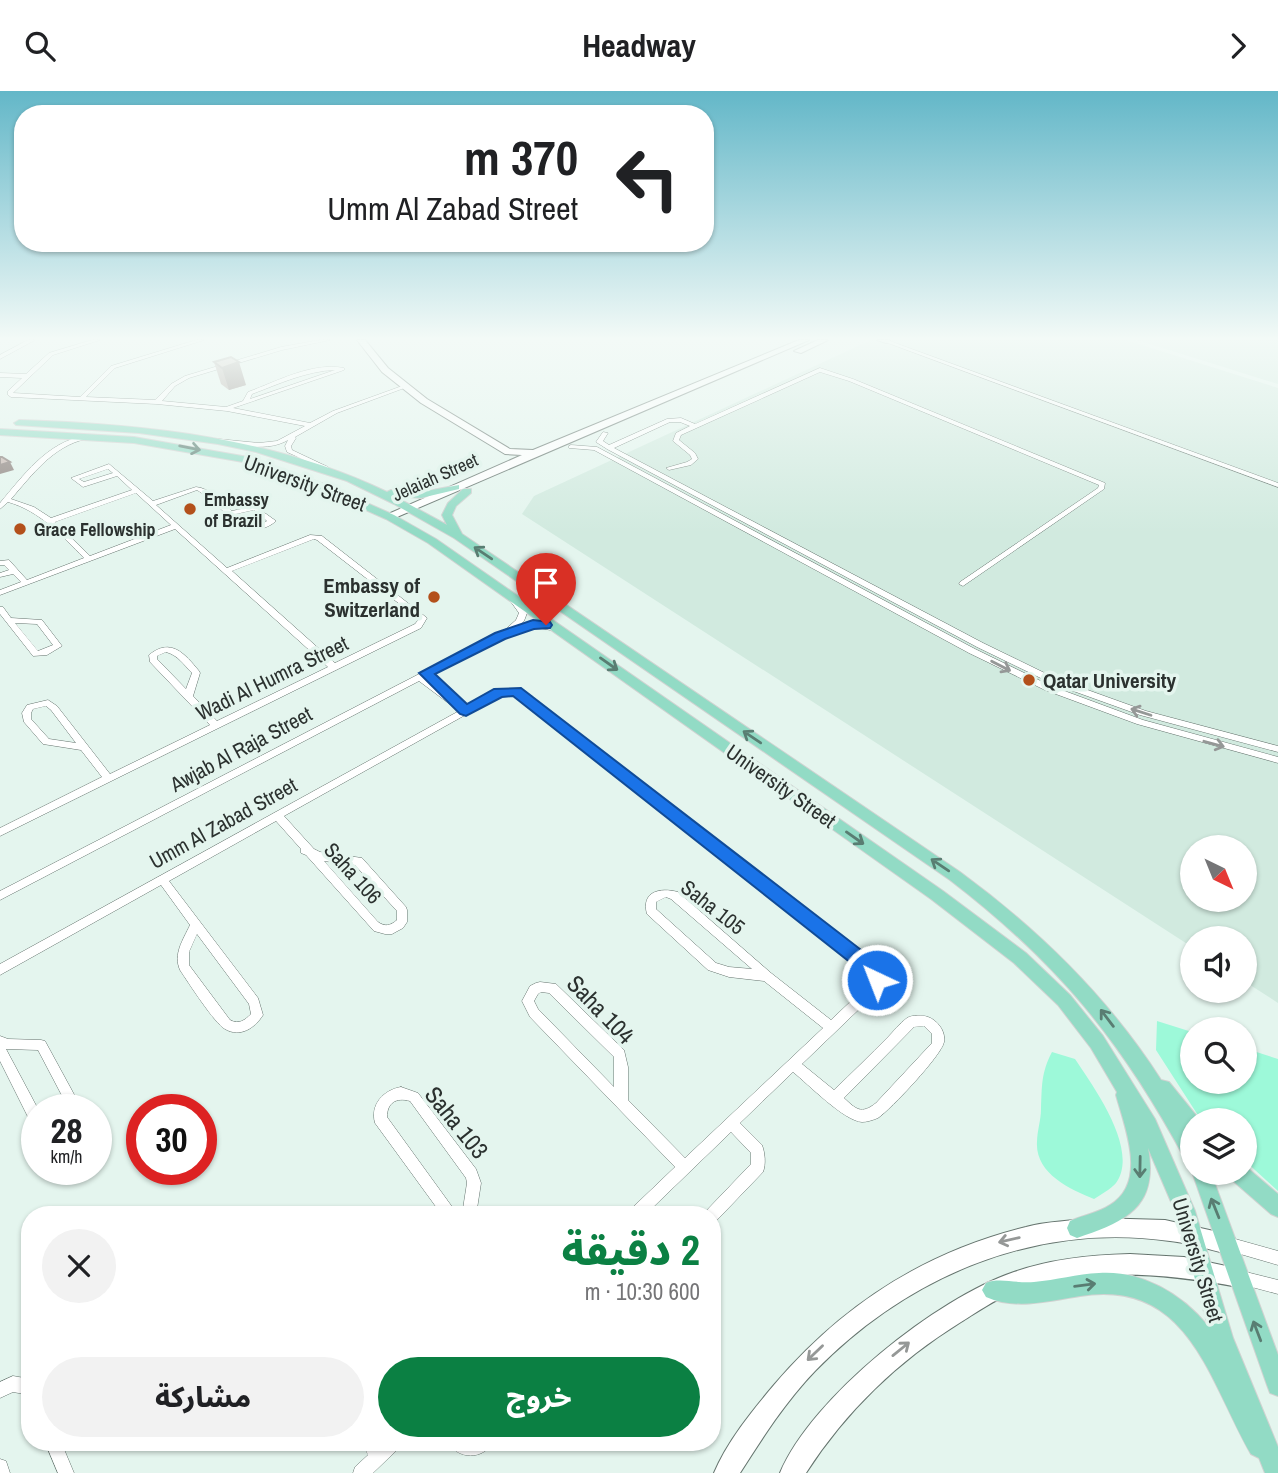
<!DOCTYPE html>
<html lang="ar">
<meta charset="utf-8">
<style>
:root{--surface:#fff;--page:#f2f2f2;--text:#202124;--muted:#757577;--accent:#0b8043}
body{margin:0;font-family:"Archivo Narrow","Noto Sans Arabic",sans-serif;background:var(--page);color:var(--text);direction:rtl;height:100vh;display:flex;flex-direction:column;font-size:26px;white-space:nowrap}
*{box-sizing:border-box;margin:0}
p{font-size:23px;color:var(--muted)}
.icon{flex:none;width:38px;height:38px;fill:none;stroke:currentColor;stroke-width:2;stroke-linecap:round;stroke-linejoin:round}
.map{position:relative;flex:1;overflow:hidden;direction:ltr}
.panel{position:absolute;left:21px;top:1115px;width:700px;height:245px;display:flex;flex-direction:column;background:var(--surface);border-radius:28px;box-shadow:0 2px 5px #0004;direction:rtl}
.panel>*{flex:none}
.top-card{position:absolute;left:14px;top:14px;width:700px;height:147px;border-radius:28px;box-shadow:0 2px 5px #0004;direction:rtl;background:#fff;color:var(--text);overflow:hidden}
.needle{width:46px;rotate:137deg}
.tools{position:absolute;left:1180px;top:744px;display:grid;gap:14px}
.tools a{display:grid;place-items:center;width:77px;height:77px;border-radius:50%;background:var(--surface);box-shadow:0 2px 5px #0004;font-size:35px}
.speed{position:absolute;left:21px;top:1003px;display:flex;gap:14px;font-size:35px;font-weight:700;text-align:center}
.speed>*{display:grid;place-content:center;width:91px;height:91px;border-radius:50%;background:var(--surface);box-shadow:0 2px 5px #0004;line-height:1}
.speed small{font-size:18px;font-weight:400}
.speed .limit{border:10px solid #d22;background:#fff;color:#111}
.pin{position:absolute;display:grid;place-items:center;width:60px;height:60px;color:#fff;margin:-72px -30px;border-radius:50% 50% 50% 0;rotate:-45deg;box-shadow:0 0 7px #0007}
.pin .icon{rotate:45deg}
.me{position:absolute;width:77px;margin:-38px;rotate:317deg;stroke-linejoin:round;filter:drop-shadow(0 0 5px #0008)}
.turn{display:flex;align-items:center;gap:24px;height:147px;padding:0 21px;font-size:32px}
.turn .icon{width:91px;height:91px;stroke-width:2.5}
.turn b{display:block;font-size:49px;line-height:60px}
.round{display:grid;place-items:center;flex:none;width:74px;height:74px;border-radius:37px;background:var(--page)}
.headline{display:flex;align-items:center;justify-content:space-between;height:119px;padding:0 21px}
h1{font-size:42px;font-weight:800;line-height:52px;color:var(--accent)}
.button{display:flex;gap:14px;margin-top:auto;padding:14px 21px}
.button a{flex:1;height:80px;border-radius:42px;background:var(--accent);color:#fff;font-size:28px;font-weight:800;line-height:80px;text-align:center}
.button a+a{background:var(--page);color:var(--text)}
header{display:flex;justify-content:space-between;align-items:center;height:91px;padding:0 21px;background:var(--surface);font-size:32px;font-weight:800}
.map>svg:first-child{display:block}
.built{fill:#d1eadf;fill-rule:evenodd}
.green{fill:#9df9d9}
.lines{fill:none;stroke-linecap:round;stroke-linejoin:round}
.street-casing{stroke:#65746e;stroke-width:1}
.secondary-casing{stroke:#65746e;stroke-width:2}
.primary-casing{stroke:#d0d2d1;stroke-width:2}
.street{fill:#fff;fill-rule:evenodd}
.secondary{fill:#fff;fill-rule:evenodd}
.primary{fill:#92dbc5;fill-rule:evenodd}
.wall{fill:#ac9e99}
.shaded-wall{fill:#8c817d}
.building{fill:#c8b8b2;stroke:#8c817d;stroke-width:2}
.oneway{stroke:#597d72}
.oneway2{stroke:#959897}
.route{fill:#1a73e8;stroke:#114b97;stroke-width:2}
.poi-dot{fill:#b3501b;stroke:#e4f5ee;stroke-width:2.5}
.labels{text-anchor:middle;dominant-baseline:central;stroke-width:7;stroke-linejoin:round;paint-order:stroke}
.far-street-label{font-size:18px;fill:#2b312f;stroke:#e4f5ee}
.far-poi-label{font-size:18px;font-weight:bold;fill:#2b312f;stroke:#e4f5ee;text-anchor:start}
.street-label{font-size:21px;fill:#2b312f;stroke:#e4f5ee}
.poi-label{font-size:21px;font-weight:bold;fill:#2b312f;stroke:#e4f5ee;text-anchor:end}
.near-street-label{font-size:24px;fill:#2b312f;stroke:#e4f5ee}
</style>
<header><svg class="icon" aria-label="forward" viewBox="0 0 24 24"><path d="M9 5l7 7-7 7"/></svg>Headway<svg class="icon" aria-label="search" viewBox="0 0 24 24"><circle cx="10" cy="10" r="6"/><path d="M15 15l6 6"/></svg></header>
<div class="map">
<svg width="1278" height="1382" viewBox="0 0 1278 1382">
<rect width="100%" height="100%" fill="#e4f5ee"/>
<path class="built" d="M871 249H1126L1278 297V912L1244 890V847H1192V856L522 423 534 405ZM1192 756H1244V808H1192Z
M1137 249H1278V293Z"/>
<path class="green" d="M1157 930 1192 941V990H1244V957L1278 968V1100L1244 1069V1029H1201L1156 959Z
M1052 961 1075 968C1093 995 1140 1059 1116 1092 1111 1098 1100 1104 1094 1108 1069 1098 1035 1082 1037 1051 1037 1040 1041 1029 1041 1018 1042 995 1041 982 1052 961Z"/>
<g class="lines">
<g class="street-casing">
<path id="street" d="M28 249H35L0 268V264Z
M92 249H100L53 264 13 302 80 306 111 275 196 249H204L115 277 86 306 155 309 171 293 185 285 281 256 320 249H330L282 259 189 287 175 295 162 310 226 316 243 310 248 301C278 290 312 271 344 277V279L233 317 310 332 333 320 402 295 407 296 337 322 295 346 296 347 291 355 292 359 328 376V378L326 379 287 361 285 355 288 349C268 361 240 354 218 352L215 350 218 348 259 352 277 350 305 335 227 320 157 313 11 306 8 304V300L22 287 0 286V282L26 283 49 262ZM335 279 250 308 252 303C279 293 306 280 335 279Z
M880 249H887L1278 392V396Z
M820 277 853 288 1105 392 1104 398 963 495 959 493 960 491 1098 397 1099 394 849 290 820 281 681 344 679 349 695 362 698 368 691 374 669 379 666 377 687 371 692 368 690 364 673 350 676 342 690 335 680 331H670L614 357 983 552 1057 588 1146 620 1278 655V661L1140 624 1051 592 977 556 607 358 596 351 603 341 608 342 603 350 609 354 667 328 681 327 695 333Z
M84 345 87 347 86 348C53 355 32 384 11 408L34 416 51 427 132 399 117 385 83 396 71 387 109 373 153 410 196 396C210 397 221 411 232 420L255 415 276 430C247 455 221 413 197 399L156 414 227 477 310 444 322 445 427 527 421 537 0 745V737L102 686 81 659 43 653 24 631 22 622 27 614 48 609 57 615 110 683 210 634 150 571 149 564C171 546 185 563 199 580L200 582 193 605 217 630 328 576 175 438 0 504V499L21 491 13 483 0 486V482L9 479 4 474H0V470L9 469 27 489 84 467C61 444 40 420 8 411L0 418V412C23 385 47 351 84 345ZM108 378 113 382 84 391 79 388ZM136 402 171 434 90 465 55 431ZM254 419 267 430C256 438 246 430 236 423ZM314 448 317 449 419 528 415 533 335 572 232 480ZM166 561C178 564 184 574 192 582L186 598 157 568V565ZM46 615 51 619 76 652 49 648 31 628V622L33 618Z
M571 354 597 356 975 558 1051 595 1143 629 1278 666V672L1137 633 1045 599 969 562 594 359 569 357V355Z
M510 506H516L527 522 524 530 519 535 533 531 559 536 560 538 556 540 534 536 511 542 433 583 450 598 457 610 465 616 496 599 519 598 866 867C878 879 890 884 876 902L802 973 834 999C852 982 870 964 888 946 893 941 900 932 907 927 912 924 922 924 928 926 937 929 946 940 944 951 942 964 890 1019 878 1027 873 1029 867 1031 862 1031 844 1030 808 993 793 981L740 1032 762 1054C765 1062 766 1073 763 1081L717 1129 712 1131V1124H705L707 1119 751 1073V1062L731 1041 645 1124H628L630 1119 675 1076 530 926 522 910 530 895 536 892 540 891 556 893 624 959 628 976V1009L685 1067 823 937 764 890 729 886 708 879 647 823C641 801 659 796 678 801L771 882 831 929 868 894 871 887 858 873 514 603 501 604 284 725 314 758 320 761 362 767 406 816 407 819V831L403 837 392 843H385L374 840 306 764 301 762V758L276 730 169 790 258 907 263 924C255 937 240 947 225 938 215 933 188 891 180 879 173 863 183 849 190 834L161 794 0 884V873L459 620 419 590 0 809V800L506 538 516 529 519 522 509 508ZM324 770 355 774 397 820V829C390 835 385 836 378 831ZM666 806 671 808 752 878 729 876 716 872 656 818V811ZM197 843 249 913 251 923C245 929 239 934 230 929L189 874V861ZM541 901 549 902 614 966V996L538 918 534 910 538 903ZM924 935 932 943V952L876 1012C861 1024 856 1018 844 1007L914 936Z
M0 516H3L11 527 42 529 62 555 47 564 33 565 0 523ZM15 532 37 533 53 554 38 560Z
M0 945 8 948 41 949 45 950 82 1018H69L38 959 6 958 38 1018 37 1036 32 1034 0 970Z
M401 996 418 1002 476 1078 481 1092 476 1124H462L467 1092 466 1087 410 1010C396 1006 387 1012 387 1026L458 1124H442L375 1032C370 1014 383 999 401 996Z
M1228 1146 1278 1160V1174L1223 1158 1221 1153 1223 1148Z
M1238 1179 1278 1189V1203L1233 1191 1231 1186 1233 1181Z
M13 1285 30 1288V1304L13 1301 0 1307V1291Z
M45 1351H61L74 1382H58Z
M362 1351H379L380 1353 382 1351H401L399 1357 373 1382H353L355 1376 368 1364Z
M449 1351H492C485 1369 456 1369 449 1351Z
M0 1368 6 1370 10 1382H0Z"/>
</g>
<g class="secondary-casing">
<path id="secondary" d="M357 249H365L388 277 427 308 510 358 533 359 799 249H809L390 429 385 426 386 424 522 364 505 363 421 312 382 281Z
M818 249H828L801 262 794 260Z
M877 249H889L890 250 886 252Z
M1095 1127 1165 1129 1227 1143 1234 1146 1237 1153 1234 1160 1227 1163C1208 1158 1190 1152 1170 1150 1036 1131 909 1184 815 1280 786 1310 763 1346 740 1382H714C727 1351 752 1320 774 1294 842 1214 924 1161 1026 1136 1048 1130 1072 1130 1095 1127Z
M1130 1163 1184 1166 1245 1179 1248 1186 1245 1193 1238 1196C1164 1182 1084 1175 1012 1202 994 1209 977 1221 961 1231 898 1270 846 1320 806 1382H780C812 1306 937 1207 1014 1181 1051 1168 1090 1164 1130 1163Z"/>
</g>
<g class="primary-casing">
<path id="primary" d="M19 329C144 333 272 346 387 401L391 399 421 401 459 394V398L421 407 394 405 447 434 442 424 448 412 463 398H471V402L456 415 452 424 462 443 960 781C1039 839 1108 906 1161 989L1169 991 1199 1028 1192 1029V1070L1185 1068C1121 949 1057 871 950 789L454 447 394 413 347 390 256 361 218 353 139 342 16 334 14 332Z
M0 338 134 346 248 366 324 393 394 424 436 448 943 800 1026 862 1070 904 1103 945 1155 1028 1195 1120 1233 1247 1278 1356V1382H1265L1259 1367 1251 1363C1209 1290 1189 1187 1080 1205 1049 1210 1016 1219 986 1206L982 1199 986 1192C999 1186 1019 1193 1034 1191 1056 1189 1077 1183 1099 1182 1141 1179 1182 1203 1208 1235L1178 1127 1148 1057C1159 1116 1125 1131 1077 1147L1070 1144 1067 1137 1070 1130C1083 1124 1098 1122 1110 1114 1148 1091 1125 1037 1116 1004L1117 1001 1091 957 1058 914 1014 872 931 808 428 452 386 428 316 397 243 371 134 352 0 344Z
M1244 1074 1278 1103V1126L1271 1123 1232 1089 1230 1082H1244Z
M1192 1081 1211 1082 1278 1264V1305L1270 1302 1267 1294Z"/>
</g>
<use href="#street" class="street"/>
<use href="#secondary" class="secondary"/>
<use href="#primary" class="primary"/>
</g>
<path class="wall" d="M214 271 246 294 229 299 221 293Z"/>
<path class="shaded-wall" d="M239 271 246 294 229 299 222 277Z
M10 371 14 379 0 383V374Z"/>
<path class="building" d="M231 266 239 271 222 277 214 271Z
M0 366H2L10 371 0 374Z"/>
<defs><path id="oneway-shaft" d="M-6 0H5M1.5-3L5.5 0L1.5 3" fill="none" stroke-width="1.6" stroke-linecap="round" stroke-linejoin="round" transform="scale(1.75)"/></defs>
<g class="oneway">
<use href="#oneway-shaft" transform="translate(190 357) rotate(11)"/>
<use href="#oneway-shaft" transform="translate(483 462) rotate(-146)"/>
<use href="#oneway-shaft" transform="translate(609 573) rotate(35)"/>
<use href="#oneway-shaft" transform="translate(752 646) rotate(-146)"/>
<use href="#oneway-shaft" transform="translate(855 747) rotate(35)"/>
<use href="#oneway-shaft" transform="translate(940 774) rotate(-146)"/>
<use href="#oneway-shaft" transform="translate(1107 927) rotate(-127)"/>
<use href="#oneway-shaft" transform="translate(1140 1076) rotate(91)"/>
<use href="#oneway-shaft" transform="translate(1215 1117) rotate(-112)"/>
<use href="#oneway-shaft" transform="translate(1085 1194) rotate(-7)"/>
<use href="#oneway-shaft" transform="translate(1257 1240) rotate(-111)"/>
</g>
<g class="oneway2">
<use href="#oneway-shaft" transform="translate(1001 575) rotate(27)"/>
<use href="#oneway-shaft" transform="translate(1141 621) rotate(-162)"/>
<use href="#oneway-shaft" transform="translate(1214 653) rotate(15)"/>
<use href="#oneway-shaft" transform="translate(1009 1149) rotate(167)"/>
<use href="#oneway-shaft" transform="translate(901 1258) rotate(-39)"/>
<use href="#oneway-shaft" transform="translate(815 1262) rotate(136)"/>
</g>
<linearGradient id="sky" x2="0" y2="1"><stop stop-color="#63b7c8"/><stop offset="0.56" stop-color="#f3faf7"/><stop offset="1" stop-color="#f3faf7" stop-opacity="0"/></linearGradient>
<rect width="1278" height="442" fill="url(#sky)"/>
<path class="route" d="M533 529 550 531 552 534 550 537 534 538 505 548 435 583 467 613 494 598 521 597 882 875 887 889 884 895 877 897 871 895 867 885 856 876 513 605 502 606 466 625 460 623 419 582 495 542Z"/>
<g class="poi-dot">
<circle cx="190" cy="418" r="7"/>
<circle cx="20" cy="438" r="7"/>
<circle cx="434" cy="506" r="7"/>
<circle cx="1029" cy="589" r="7"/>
</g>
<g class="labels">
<g class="far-street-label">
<text transform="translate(435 386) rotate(-24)">Jelaiah Street</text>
</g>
<g class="far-poi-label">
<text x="204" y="408">Embassy<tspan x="204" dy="21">of Brazil</tspan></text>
<text x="34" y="438">Grace Fellowship</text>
</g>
<g class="street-label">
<text transform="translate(305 392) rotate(20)">University Street</text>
<text transform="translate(272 587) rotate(-26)">Wadi Al Humra Street</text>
<text transform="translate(241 658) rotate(-28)">Awjab Al Raja Street</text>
<text transform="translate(781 695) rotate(35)">University Street</text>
<text transform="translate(223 732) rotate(-29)">Umm Al Zabad Street</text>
<text transform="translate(353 782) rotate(48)">Saha 106</text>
<text transform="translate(713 816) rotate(38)">Saha 105</text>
<text transform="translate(1198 1169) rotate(73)">University Street</text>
</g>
<g class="poi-label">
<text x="420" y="494">Embassy of<tspan x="420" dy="24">Switzerland</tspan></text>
<text x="1043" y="589" text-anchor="start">Qatar University</text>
</g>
<g class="near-street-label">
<text transform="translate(601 918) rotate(46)">Saha 104</text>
<text transform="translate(457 1031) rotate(51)">Saha 103</text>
</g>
</g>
</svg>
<div class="tools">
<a><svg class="needle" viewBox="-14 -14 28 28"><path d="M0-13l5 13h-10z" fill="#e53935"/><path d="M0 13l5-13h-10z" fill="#757577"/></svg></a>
<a><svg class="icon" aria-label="sound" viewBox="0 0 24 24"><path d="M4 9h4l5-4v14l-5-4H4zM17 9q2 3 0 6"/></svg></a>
<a><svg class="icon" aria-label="search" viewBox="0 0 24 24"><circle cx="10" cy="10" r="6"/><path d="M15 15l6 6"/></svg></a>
<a><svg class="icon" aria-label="layers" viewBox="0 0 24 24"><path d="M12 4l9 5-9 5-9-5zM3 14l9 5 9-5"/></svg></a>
</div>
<div class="speed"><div>28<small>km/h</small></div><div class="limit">30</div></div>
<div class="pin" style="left:546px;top:534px;background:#d93025"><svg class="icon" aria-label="arrive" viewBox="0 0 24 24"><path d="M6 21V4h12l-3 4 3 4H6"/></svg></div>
<svg class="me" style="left:877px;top:889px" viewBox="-20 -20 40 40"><circle r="17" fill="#1a73e8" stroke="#fff" stroke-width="3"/><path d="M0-11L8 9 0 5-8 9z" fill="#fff"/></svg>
<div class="top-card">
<div class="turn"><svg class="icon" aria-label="left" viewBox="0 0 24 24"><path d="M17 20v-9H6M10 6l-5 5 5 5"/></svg><div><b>370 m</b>Umm Al Zabad Street</div></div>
</div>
<section class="panel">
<div class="headline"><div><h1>2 دقيقة</h1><p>600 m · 10:30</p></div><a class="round"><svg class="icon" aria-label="close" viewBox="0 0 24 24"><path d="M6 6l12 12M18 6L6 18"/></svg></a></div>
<div class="button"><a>خروج</a><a>مشاركة</a></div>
</section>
</div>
